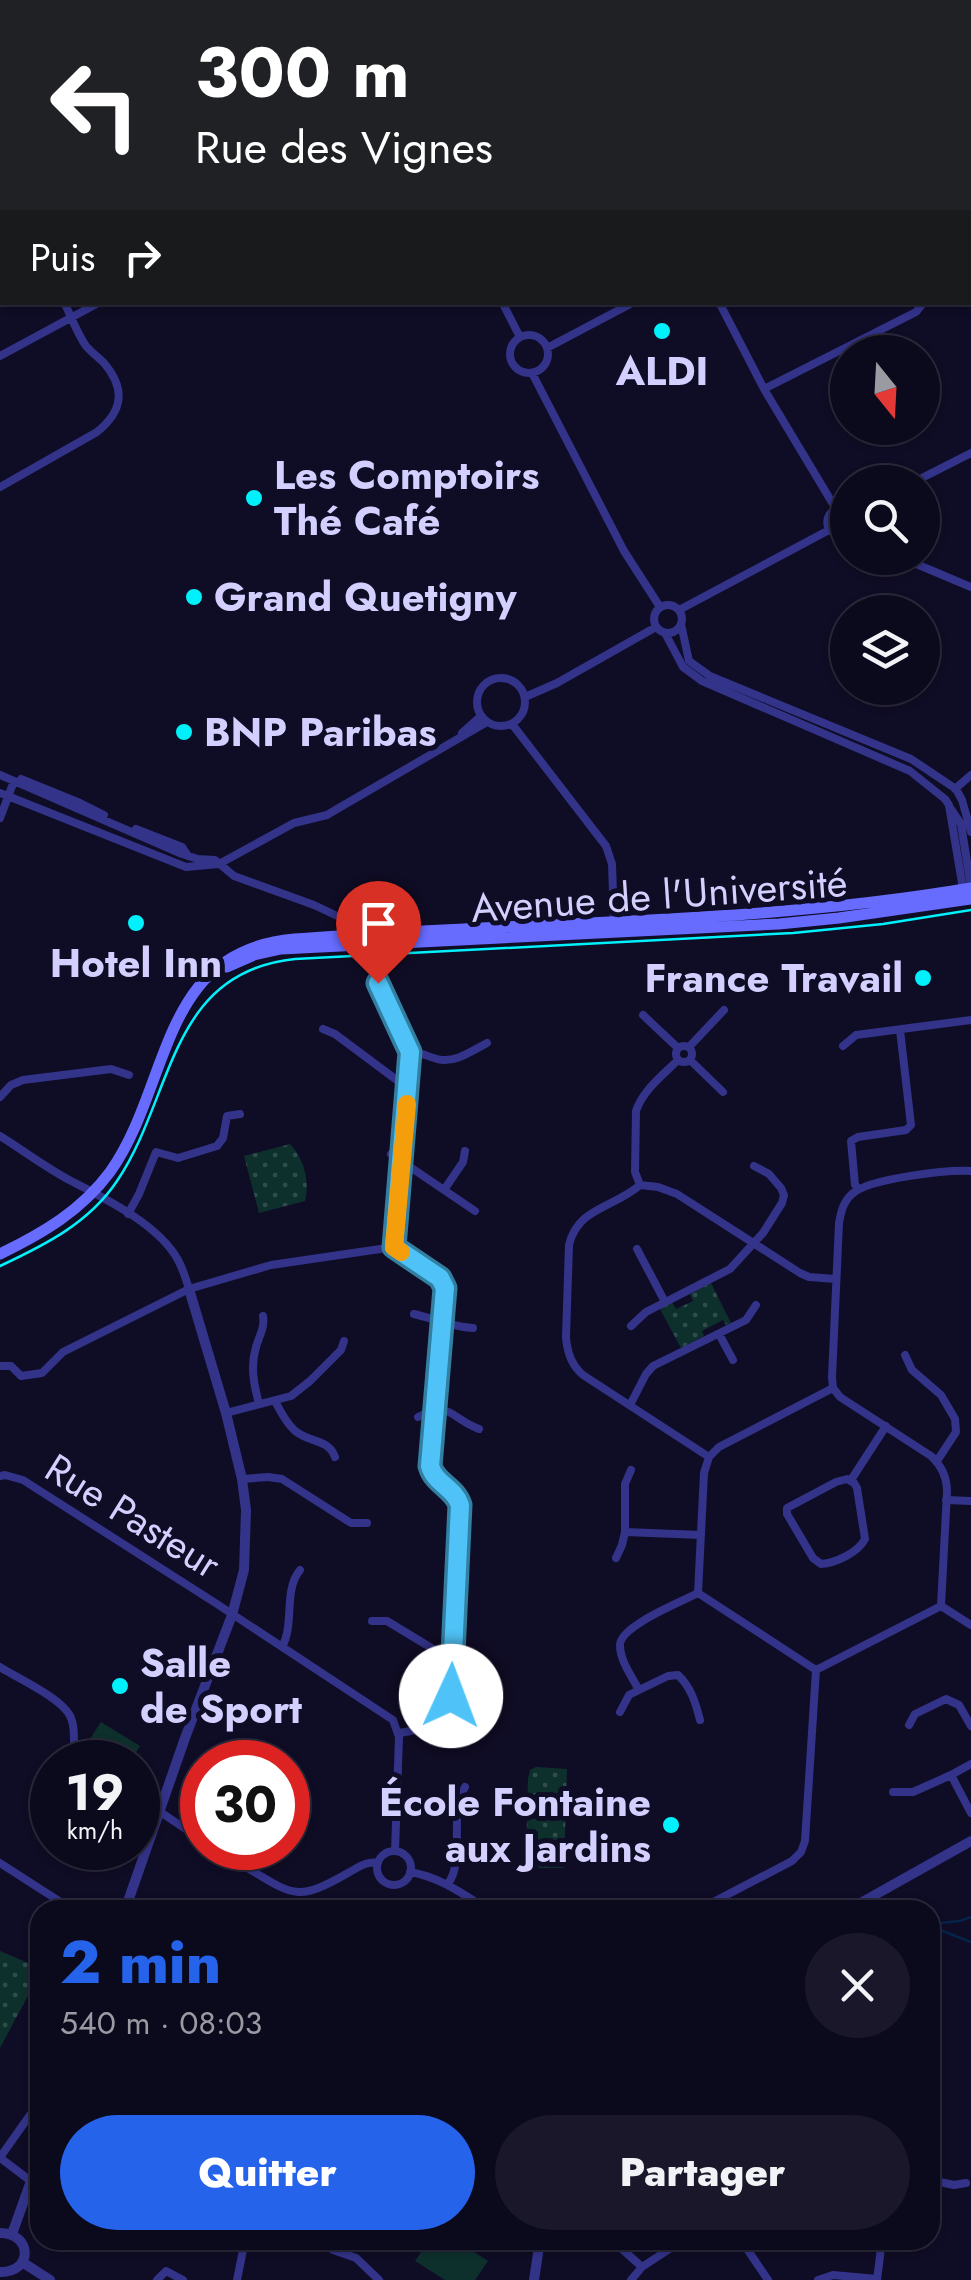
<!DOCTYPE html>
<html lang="fr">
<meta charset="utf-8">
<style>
:root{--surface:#0b091c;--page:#191729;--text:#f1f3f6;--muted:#9a9aa3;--line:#2b2a3b;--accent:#2563eb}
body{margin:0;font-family:Jost,sans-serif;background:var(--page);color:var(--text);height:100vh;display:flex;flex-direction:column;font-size:38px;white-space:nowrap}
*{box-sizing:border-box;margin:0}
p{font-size:32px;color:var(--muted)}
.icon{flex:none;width:55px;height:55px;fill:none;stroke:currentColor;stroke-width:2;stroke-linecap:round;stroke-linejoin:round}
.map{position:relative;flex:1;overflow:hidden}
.details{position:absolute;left:30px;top:1900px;width:910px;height:350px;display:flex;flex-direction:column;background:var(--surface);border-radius:30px;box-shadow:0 2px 8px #0004,0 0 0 2px var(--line)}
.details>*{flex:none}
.banner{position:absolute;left:0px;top:0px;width:972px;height:305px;box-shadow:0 2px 8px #0004,0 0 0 2px var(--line);background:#202124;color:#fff;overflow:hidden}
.needle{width:65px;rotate:162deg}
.controls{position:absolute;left:830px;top:335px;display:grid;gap:20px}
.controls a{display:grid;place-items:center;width:110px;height:110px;border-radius:50%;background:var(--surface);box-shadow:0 2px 8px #0004,0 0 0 2px var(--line);font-size:50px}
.speed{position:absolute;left:30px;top:1740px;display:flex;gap:20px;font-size:50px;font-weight:700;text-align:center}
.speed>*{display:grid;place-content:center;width:130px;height:130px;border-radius:50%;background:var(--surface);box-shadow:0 2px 8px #0004,0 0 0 2px var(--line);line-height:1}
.speed small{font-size:25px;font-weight:400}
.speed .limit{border:15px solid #d22;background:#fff;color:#111}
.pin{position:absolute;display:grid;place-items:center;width:85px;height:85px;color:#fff;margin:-102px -42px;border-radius:50% 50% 50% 0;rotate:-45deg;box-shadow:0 0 10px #0007}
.pin .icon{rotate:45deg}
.me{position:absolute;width:110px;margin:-55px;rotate:2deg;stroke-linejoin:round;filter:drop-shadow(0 0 8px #0008)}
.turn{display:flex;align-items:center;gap:35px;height:210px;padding:0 30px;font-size:45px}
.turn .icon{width:130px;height:130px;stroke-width:2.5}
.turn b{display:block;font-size:70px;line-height:85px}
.then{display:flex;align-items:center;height:95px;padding:0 30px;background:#0003;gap:20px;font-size:38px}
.round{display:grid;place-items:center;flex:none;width:105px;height:105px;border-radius:52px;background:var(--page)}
.overview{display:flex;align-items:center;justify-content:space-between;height:170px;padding:0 30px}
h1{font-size:60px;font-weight:800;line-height:75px;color:var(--accent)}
.primary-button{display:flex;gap:20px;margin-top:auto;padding:20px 30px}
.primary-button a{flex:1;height:115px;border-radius:60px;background:var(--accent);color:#fff;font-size:40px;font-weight:800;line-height:115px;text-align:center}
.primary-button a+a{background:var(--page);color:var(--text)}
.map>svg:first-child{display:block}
.green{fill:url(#green-dots)}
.pitch{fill:#0e302d}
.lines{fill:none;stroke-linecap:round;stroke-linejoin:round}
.stream{stroke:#06234a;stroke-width:2.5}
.minor{stroke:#323389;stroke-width:8}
.tertiary{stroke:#323389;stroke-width:10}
.secondary{stroke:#676cff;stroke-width:11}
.tram{stroke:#00f1fb;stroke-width:2.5}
.route-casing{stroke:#337fa1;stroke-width:25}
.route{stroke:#4fc3f7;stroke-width:18}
.slow{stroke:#f59e0b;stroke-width:18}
.poi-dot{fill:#00f1fb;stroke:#0f0c25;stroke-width:4}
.labels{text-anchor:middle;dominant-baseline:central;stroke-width:10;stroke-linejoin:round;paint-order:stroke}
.poi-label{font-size:40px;font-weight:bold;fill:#d3d0ff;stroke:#0f0c25;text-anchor:start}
.street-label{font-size:40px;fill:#d3d0ff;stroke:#0f0c25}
</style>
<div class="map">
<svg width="971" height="2280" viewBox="0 0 971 2280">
<defs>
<pattern id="green-dots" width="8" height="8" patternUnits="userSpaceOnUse" patternTransform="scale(2.5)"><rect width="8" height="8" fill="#0e302d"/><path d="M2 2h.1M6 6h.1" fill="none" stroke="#304d4c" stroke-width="1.8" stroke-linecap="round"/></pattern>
</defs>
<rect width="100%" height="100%" fill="#0f0c25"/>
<path class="green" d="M290 1144C304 1159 310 1181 305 1201L259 1213 244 1156Z
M711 1283 731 1323 726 1325 723 1320 702 1331 704 1336 681 1348 660 1309 672 1302 676 1309 693 1301 690 1294Z
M536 1767 567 1769 564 1868H539L534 1858 526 1855 528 1779 530 1770Z
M0 1951 40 1968V1973L0 2048Z"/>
<path class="pitch" d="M101 1722 140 1746 130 1762H114L86 1745Z
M429 2240H455L488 2261 475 2280H445L415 2261Z"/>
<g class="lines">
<path class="stream" d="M930 1924 960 1921 971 1917
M930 1926 971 1942"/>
<path class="minor" d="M128 0 130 2
M340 0 341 2
M107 2 112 0
M364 2 369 0
M684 2 687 0
M0 59 2 57
M0 184 2 188
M0 202 2 200
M970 282 971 283
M502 302 520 337
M719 302 764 389 836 509
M510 354a19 19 0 1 1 38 0a19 19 0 1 1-38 0Z
M547 348 634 302
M0 356 100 302
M532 373 624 551 660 607
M764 389 916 312 924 302
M914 482 971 453
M0 487 97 432C123 411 126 389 104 363 98 357 91 352 86 346 77 333 71 316 64 302
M829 530C825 521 828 513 836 509H848
M829 530 840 536 848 534
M902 558 971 587
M654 619a14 14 0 1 1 28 0a14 14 0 1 1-28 0Z
M679 610 829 530
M681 624 689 661 710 676 911 759 956 789 962 800 971 832
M665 633 683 667 702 681 910 771 945 799 949 805 963 889 965 893
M477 702a24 24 0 1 1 48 0a24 24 0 1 1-48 0Z
M525 697 557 683 656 627
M512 724 606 846 612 864 614 923
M462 733 481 716
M0 775 182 854 198 859 215 860 234 876 314 905 369 931
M21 779 80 803 104 815
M955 789 971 775
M0 793 186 867 219 864 294 823 327 815 337 809 487 722
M951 809 961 824 971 887
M0 818 14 781
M136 829 182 847 188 856
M378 983 411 1052 394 1247 440 1278 445 1288 430 1466C435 1484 454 1487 459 1505L450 1703C441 1725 420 1730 399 1733
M643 1015 678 1048
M323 1029 335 1034 398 1081H408
M676 1054a8 8 0 1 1 16 0a8 8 0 1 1-16 0Z
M843 1046 856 1035 971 1020
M689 1047 724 1010
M411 1052C421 1052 426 1056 437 1059 454 1064 472 1051 487 1043
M690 1060 723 1092
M0 1097 11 1085 23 1080 111 1069 129 1075
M0 1136C24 1151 48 1169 73 1182 106 1199 159 1225 178 1260 183 1269 186 1279 189 1289
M391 1154 444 1190 463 1162 465 1151
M640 1185 635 1172 636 1111C643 1090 663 1075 678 1060
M859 1189 855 1185 851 1141 858 1137 906 1130 911 1125 900 1030
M444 1190 475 1211
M128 1214 139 1194 156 1152 178 1158 217 1146 223 1138 227 1116 240 1114
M637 1249 665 1302
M414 1314C431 1318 457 1328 473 1328
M631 1326 646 1312 730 1269 763 1233 782 1203 784 1195 781 1188 769 1174 754 1166
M719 1334 733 1360
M905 1355 912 1370 941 1395 955 1419 956 1432 937 1461
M0 1366H11L21 1376 42 1373 63 1352 189 1289 271 1265 394 1247
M275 1401C280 1411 286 1422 294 1430 308 1443 328 1438 335 1457
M259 1404C254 1385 250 1367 256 1347 259 1336 265 1328 263 1316
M630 1405 646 1374 653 1366 746 1320 756 1305
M226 1413 291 1396 310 1381 341 1350 344 1341
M418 1417C452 1400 449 1418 479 1429
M709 1457 583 1375C571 1365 567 1352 566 1337L569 1245C578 1207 614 1208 640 1185L658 1187 677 1194 800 1273 809 1277 835 1279
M631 1470 625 1484V1532L701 1535
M0 1476 5 1475 23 1480 217 1604 393 1720 399 1737 395 1851
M242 1479 268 1477 282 1479 351 1523H367
M847 1479 854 1483 857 1488 865 1539C858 1553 835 1563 821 1564L813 1558 787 1514V1508L836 1482Z
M851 1480 886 1426
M946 1500 971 1501
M616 1558 622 1545 625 1532
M698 1593C681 1602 620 1626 620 1645 620 1661 632 1677 639 1690L668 1676 678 1675C691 1687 696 1704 700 1720
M941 1606 947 1492C947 1477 942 1466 931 1456L840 1397 833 1388 832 1377 839 1223C841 1212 843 1202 852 1194 869 1178 947 1170 971 1171
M372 1621H387L443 1655 453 1657
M282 1647C295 1623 283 1591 300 1570
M0 1667C17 1678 64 1699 71 1718 78 1736 68 1742 82 1762
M816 1670 698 1593 704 1473 709 1457 719 1447 833 1388
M620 1712 629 1695 639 1690
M909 1725 915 1714 946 1699 959 1705 971 1726
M971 1764 951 1775 971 1813
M893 1792H913L951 1775
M138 1797 202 1840
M215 1848 246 1867
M253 1848 246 1867C294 1896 297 1902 348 1873 359 1867 366 1861 378 1863
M377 1868a17 17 0 1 1 34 0a17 17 0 1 1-34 0Z
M0 1863 73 1910
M410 1872C440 1877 463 1894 488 1910
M448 1884C466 1858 448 1816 465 1787
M698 1910 792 1861 801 1852 805 1841 816 1670 941 1606 971 1625
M40 2118 35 2114 30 2115 1 2156 3 2160 40 2188
M930 2180 954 2185 966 2183
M319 2240 333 2250 356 2258 379 2280
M612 2240 642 2267 631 2280
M741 2240 768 2280
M642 2267 683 2240
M157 2280 166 2271 183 2280
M237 2280 245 2240
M818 2280 833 2275 877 2279
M877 2280 882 2240"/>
<path class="tertiary" d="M777 0 780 2
M970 147 971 148
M970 157 971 158
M125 1910 185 1738 232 1615 244 1570 246 1510 242 1479 226 1413 189 1289
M848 1910 971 1841
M0 2233C33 2233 33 2273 0 2272
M12 2234 40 2156
M22 2262 50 2280
M534 2280 540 2240"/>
<path class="secondary" d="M227 967 254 955 281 949 779 924 839 918 971 899
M0 1254C43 1233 81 1211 110 1172 172 1085 158 951 294 939 519 921 747 926 971 888"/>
<path class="tram" d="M0 1266C45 1245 89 1223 117 1181 174 1097 168 972 295 959L793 933 883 924 971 910"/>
</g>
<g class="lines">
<g class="route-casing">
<path id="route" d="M378 983 410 1052 394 1247 440 1278 445 1288 430 1466C435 1484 454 1487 460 1505L451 1696"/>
</g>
<use href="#route" class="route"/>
<path class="slow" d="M401 1252 394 1247 407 1104"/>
</g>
<g class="poi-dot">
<circle cx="662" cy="331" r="10"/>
<circle cx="254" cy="498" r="10"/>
<circle cx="194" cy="597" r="10"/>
<circle cx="184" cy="732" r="10"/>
<circle cx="136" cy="923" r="10"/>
<circle cx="923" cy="978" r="10"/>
<circle cx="120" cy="1686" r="10"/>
<circle cx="671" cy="1825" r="10"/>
</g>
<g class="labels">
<g class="poi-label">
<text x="662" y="371" text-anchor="middle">ALDI</text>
<text x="274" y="475">Les Comptoirs<tspan x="274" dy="46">Thé Café</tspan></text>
<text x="214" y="597">Grand Quetigny</text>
<text x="204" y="732">BNP Paribas</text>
<text x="136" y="963" text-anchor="middle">Hotel Inn</text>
<text x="903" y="978" text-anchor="end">France Travail</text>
<text x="140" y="1663">Salle<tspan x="140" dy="46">de Sport</tspan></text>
<text x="651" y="1802" text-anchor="end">École Fontaine<tspan x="651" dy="46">aux Jardins</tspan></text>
</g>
<g class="street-label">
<text transform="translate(659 895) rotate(-4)">Avenue de l'Université</text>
<text transform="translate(133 1516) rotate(32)">Rue Pasteur</text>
</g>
</g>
</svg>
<div class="controls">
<a><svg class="needle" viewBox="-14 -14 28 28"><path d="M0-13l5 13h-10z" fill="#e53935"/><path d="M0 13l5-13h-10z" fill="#9a9aa3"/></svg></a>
<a><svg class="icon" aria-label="search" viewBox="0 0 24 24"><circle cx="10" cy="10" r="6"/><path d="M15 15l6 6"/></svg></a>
<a><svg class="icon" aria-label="layers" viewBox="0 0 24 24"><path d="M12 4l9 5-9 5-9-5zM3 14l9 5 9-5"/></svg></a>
</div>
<div class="speed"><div>19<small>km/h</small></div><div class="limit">30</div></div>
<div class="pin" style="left:378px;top:983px;background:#d93025"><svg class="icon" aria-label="arrive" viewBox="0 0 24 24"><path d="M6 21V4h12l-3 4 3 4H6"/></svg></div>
<svg class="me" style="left:451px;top:1696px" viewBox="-20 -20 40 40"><circle r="19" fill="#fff"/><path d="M0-13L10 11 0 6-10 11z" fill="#4fc3f7"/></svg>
<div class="banner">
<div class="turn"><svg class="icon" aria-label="left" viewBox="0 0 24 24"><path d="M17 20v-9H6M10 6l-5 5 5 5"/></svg><div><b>300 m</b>Rue des Vignes</div></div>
<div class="then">Puis<svg class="icon" aria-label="right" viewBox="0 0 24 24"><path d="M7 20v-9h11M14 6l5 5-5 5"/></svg></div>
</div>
<section class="details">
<div class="overview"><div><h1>2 min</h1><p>540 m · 08:03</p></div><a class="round"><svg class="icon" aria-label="close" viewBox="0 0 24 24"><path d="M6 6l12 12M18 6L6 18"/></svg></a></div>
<div class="primary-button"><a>Quitter</a><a>Partager</a></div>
</section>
</div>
